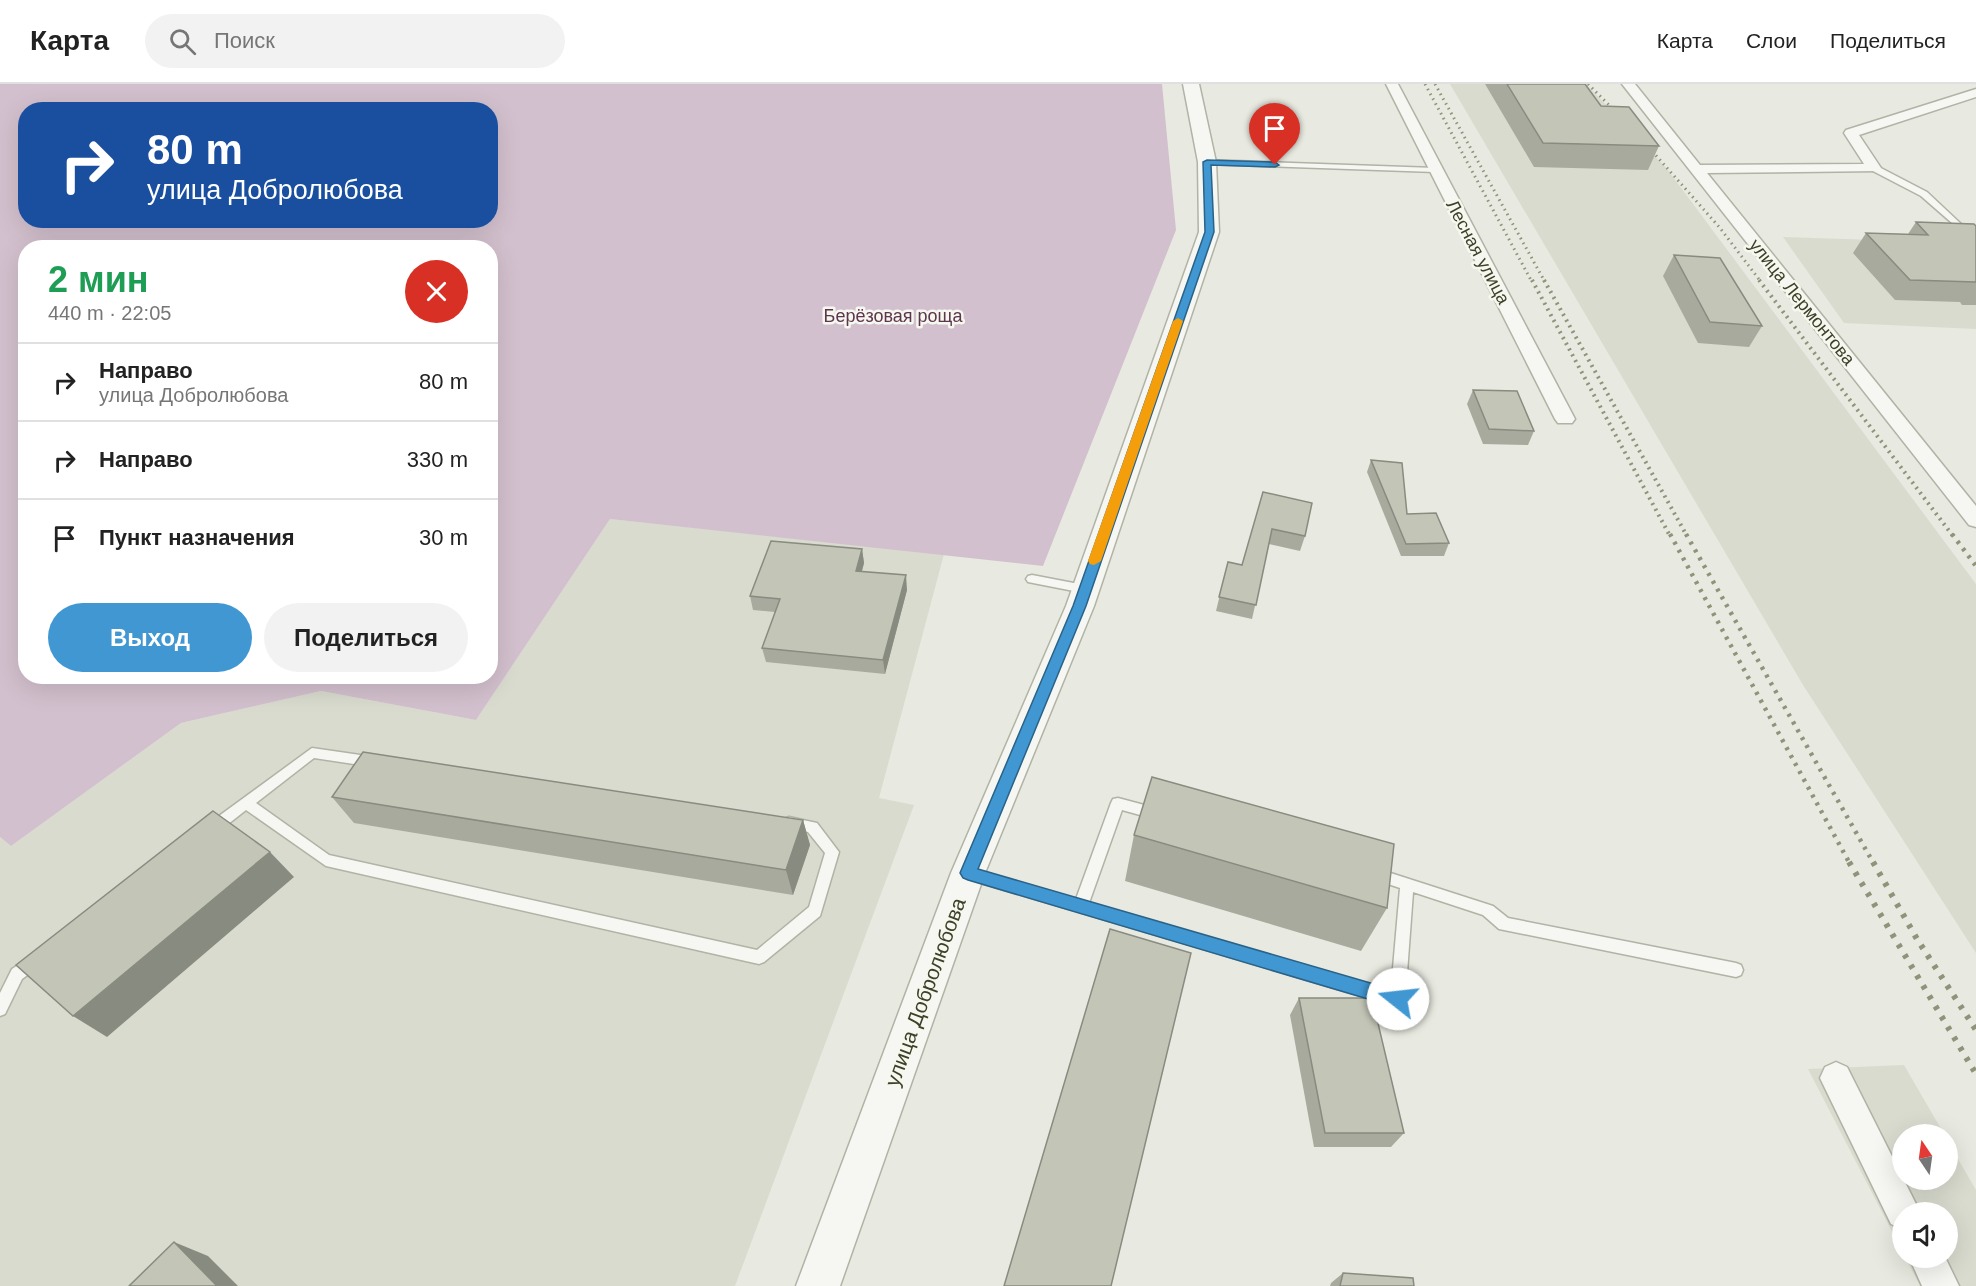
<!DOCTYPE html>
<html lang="ru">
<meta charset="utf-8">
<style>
:root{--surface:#fff;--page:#f2f2f2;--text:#222;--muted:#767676;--line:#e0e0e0;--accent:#4097d2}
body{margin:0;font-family:Helvetica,sans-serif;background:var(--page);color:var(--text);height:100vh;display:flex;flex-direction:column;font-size:22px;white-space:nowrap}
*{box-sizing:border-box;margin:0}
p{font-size:20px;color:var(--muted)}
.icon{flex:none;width:33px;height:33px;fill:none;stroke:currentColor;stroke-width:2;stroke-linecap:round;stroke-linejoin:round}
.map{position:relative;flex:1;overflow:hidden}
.sheet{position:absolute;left:18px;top:156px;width:480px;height:444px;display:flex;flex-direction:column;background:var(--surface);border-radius:24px;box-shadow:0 6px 24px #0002}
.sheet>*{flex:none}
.hud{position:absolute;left:18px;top:18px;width:480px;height:126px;border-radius:24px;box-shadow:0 6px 24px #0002;background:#1a4fa0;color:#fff;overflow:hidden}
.needle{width:39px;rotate:347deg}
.buttons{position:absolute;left:1892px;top:1040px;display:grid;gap:12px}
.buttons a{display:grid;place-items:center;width:66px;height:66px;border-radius:50%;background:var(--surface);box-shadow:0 6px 24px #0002;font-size:30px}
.pin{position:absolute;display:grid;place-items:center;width:51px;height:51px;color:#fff;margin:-62px -26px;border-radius:50% 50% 50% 0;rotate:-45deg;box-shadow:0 0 6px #0007}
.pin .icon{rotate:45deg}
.me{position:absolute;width:66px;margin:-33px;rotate:286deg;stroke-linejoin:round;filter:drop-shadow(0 0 4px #0008)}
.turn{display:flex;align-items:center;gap:21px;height:126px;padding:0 30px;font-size:27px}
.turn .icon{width:78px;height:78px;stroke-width:2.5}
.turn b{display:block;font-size:42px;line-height:51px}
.round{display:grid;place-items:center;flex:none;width:63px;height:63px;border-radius:32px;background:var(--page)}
.overview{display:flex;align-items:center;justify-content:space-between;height:102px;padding:0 30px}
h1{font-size:36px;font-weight:800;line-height:45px;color:#1e9e55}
.cta{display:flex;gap:12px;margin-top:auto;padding:12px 30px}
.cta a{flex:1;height:69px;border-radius:36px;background:var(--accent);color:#fff;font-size:24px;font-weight:800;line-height:69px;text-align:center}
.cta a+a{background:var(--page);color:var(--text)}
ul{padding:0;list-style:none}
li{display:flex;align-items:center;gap:18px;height:78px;padding:0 30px;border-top:2px solid var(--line)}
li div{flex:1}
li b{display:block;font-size:22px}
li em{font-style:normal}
header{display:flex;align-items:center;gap:36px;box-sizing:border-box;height:84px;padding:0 30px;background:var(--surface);border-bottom:2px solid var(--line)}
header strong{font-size:28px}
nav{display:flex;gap:33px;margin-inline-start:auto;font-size:21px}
.search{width:420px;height:54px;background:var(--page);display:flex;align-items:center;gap:15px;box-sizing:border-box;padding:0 21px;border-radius:33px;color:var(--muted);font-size:22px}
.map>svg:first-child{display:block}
.built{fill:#d8dbce}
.green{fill:#d3c0ce;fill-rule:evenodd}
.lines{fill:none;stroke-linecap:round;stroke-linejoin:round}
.service-casing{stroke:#b1b3a5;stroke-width:3}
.minor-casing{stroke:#b1b3a5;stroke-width:3}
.tertiary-casing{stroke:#b1b3a5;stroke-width:3}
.service{fill:#f6f7f3;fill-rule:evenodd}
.minor{fill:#f6f7f3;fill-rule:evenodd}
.tertiary{fill:#f6f7f3;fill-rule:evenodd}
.rail-far3{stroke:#8f9379;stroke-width:3;stroke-dasharray:1.5 4;stroke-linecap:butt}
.rail-far2{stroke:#8f9379;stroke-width:4;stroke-dasharray:2 4.5;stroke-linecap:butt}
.rail-far1{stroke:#8f9379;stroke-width:4.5;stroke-dasharray:3 6;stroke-linecap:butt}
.rail{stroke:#8f9379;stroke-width:6;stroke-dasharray:4 8;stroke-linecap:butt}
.wall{fill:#a8aa9d}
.shaded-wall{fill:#888b80}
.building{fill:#c3c6b7;stroke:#888b80;stroke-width:1.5}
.route{fill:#4097d2;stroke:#2a6288;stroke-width:1.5}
.slow{fill:#f59e0b}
.labels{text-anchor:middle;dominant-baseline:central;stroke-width:5;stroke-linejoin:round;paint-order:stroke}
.far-street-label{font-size:18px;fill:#3c4128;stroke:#f6f7ef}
.far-park-label{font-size:18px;fill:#5d354e;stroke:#f6f7ef}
.street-label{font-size:21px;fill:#3c4128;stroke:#f6f7ef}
</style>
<header>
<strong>Карта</strong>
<div class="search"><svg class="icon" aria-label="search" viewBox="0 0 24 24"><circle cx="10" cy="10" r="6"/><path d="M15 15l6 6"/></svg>Поиск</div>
<nav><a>Карта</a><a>Слои</a><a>Поделиться</a></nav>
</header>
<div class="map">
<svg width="1976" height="1202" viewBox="0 0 1976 1202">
<rect width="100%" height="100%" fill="#e8e9e0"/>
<path class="built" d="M1450 0H1586L1667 85 1976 500V869L1803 601Z
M1783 153 1967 159 1976 167V245L1844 239Z
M610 435 944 470 879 714 914 721 735 1202H0V753L11 762 181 639 321 607 476 636Z
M1904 981 1944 1050H1902V1095H1947V1056L1976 1106V1202H1920L1905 1173H1947V1128H1902V1167L1808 985Z"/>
<path class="green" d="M0 0H1162L1176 146 1043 482 610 435 476 636 321 607 181 639 11 762 0 753ZM26 26H490V136H26ZM26 164H490V592H26Z"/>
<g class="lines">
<g class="service-casing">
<path id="service" d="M1204 76 1435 84 1439 86 1435 88 1207 80 1203 78Z
M1871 82H1877L1927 108 1976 154V160L1921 112 1871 86Z
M1032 491 1084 501 1090 505 1084 509 1028 498 1026 495 1028 492Z
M312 664 374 673 378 674 380 678 378 682 374 683 314 674 256 719 329 771 757 866 809 823 825 769 808 748 784 743 782 739 784 735 789 733 817 739 839 768 820 832 764 878 759 880 326 782 246 726 218 748 213 750 208 748 206 744 208 740Z
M1118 714 1163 726 1165 730 1163 734 1158 736 1122 726 1089 819 1391 907 1400 804 1370 794 1368 790 1370 786 1375 784 1493 822 1508 834 1736 879 1741 881 1743 886 1741 891 1736 893 1504 846 1499 845 1483 831 1413 808 1405 916 1403 921 1398 923 964 794 962 790 964 786 969 784 1076 815 1111 719 1113 715Z
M35 870 40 872 42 877 40 882 22 895 5 930 0 932V909L12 885Z"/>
</g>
<g class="minor-casing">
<path id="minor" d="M1386 0H1398L1575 335 1572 339H1558L1555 335Z
M1622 0H1635L1700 81 1864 80 1844 49 1846 46 1976 5V13L1859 51 1881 84 1879 87 1707 89 1976 422V443L1969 441Z
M1836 978 1847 983 1920 1128H1902V1145L1891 1140 1820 994 1825 983Z
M1909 1173H1945L1959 1202H1922Z"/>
</g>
<g class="tertiary-casing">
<path id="tertiary" d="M1183 0H1199L1216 78 1219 148 1094 522 985 789 840 1202H796L951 789 1066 522 1199 148 1198 78Z"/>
</g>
<use href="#service" class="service"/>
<use href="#minor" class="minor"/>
<use href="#tertiary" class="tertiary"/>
<path class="rail-far3" d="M1425 0 1532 198
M1435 0 1545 198
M1588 0 1623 35
M1645 59 1720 144 1761 198"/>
<path class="rail-far2" d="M1532 196 1670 452
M1544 196 1687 452
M1759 196 1953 452"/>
<path class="rail-far1" d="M1670 450 1850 780
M1686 450 1874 780
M1952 450 1976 482"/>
<path class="rail" d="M1849 778 1976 990
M1873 778 1917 855 1976 946"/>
</g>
<path class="wall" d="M1485 0H1585L1601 22 1659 62 1648 86 1534 83Z
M1916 138 1976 142V221H1962L1960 218 1895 216 1853 169 1866 149 1908 150Z
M1674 171 1762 242 1749 263 1698 259 1663 192Z
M1473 306 1534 347 1528 361 1483 360 1467 320Z
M1371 376 1407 430 1449 459 1444 472H1401L1367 388Z
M1263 408 1305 452 1300 467 1269 460 1252 535 1216 527 1228 478 1242 481Z
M862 465 864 479 862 487 907 506 885 590 766 578 762 564 775 528 753 526 750 512Z
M332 713 803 736 810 761 793 811 354 739Z
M1134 751 1387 824 1361 867 1125 797Z
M1299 914 1404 1049 1391 1063H1314L1290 931Z
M1343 1189 1414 1202H1330L1331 1199Z"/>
<path class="shaded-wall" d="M862 465 864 479 858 501 856 487Z
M906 491 907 506 885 590 883 576Z
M803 736 810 761 793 811 786 786Z
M270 768 294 793 107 953 73 932Z
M174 1158 208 1172 238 1202H217Z"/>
<path class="building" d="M1507 0H1585L1601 22 1629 23 1659 62 1543 59Z
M1916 138 1974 140 1976 142V198L1910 196 1866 149 1928 151Z
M1674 171 1720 174 1762 242 1710 238Z
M1473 306 1517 307 1534 347 1489 345Z
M1371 376 1402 379 1407 430 1436 429 1449 459 1406 460Z
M1263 408 1312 419 1305 452 1272 445 1256 521 1219 513 1228 478 1242 481Z
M771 457 862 465 856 487 906 491 883 576 762 564 780 515 750 512Z
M363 668 803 736 786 786 332 713Z
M1152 693 1394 760 1387 824 1134 751Z
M213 727 270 768 73 932 16 881Z
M1110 845 1191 869 1111 1202H1004Z
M1299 914H1372L1404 1049H1325Z
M174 1158 217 1202H129Z
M1343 1189 1413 1194 1414 1202H1340Z"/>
<path class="route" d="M1207 76 1275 78 1279 81 1275 83 1211 81 1214 148 1086 522 978 785 1398 907 1404 910 1406 915 1404 921 1398 924 968 796 963 794 960 789 1073 522 1205 148 1203 78Z"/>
<path class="slow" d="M1178 234 1183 237 1101 477 1094 481 1090 480 1088 477 1173 237Z"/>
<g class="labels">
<g class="far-street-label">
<text transform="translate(1478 168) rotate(62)">Лесная улица</text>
<text transform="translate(1802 218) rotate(51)">улица Лермонтова</text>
</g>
<g class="far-park-label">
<text x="893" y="232">Берёзовая роща</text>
</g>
<g class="street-label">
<text transform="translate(925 908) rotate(-70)">улица Добролюбова</text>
</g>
</g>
</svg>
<div class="buttons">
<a><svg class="needle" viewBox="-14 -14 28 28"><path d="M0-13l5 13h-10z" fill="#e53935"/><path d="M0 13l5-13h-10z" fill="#767676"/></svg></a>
<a><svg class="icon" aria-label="sound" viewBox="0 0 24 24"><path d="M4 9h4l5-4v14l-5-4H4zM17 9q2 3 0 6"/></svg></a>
</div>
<div class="pin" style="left:1275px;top:81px;background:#d93025"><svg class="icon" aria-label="arrive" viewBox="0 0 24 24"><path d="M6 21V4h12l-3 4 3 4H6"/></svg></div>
<svg class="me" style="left:1398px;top:915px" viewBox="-20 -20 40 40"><circle r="19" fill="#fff"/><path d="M0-13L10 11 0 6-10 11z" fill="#4097d2"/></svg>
<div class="hud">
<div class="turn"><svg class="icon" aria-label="right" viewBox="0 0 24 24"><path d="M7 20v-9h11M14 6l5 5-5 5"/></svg><div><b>80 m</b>улица Добролюбова</div></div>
</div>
<section class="sheet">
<div class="overview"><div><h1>2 мин</h1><p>440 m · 22:05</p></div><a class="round" style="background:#d93025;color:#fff"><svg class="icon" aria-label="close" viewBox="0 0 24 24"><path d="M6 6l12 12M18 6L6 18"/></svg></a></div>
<ul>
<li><svg class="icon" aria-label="right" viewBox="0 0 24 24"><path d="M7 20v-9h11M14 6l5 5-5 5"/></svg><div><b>Направо</b><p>улица Добролюбова</p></div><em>80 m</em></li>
<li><svg class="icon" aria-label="right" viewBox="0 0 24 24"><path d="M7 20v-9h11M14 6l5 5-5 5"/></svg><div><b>Направо</b></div><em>330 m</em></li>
<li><svg class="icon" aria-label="arrive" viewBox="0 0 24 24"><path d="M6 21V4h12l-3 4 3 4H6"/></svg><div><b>Пункт назначения</b></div><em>30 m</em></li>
</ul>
<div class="cta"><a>Выход</a><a>Поделиться</a></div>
</section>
</div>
